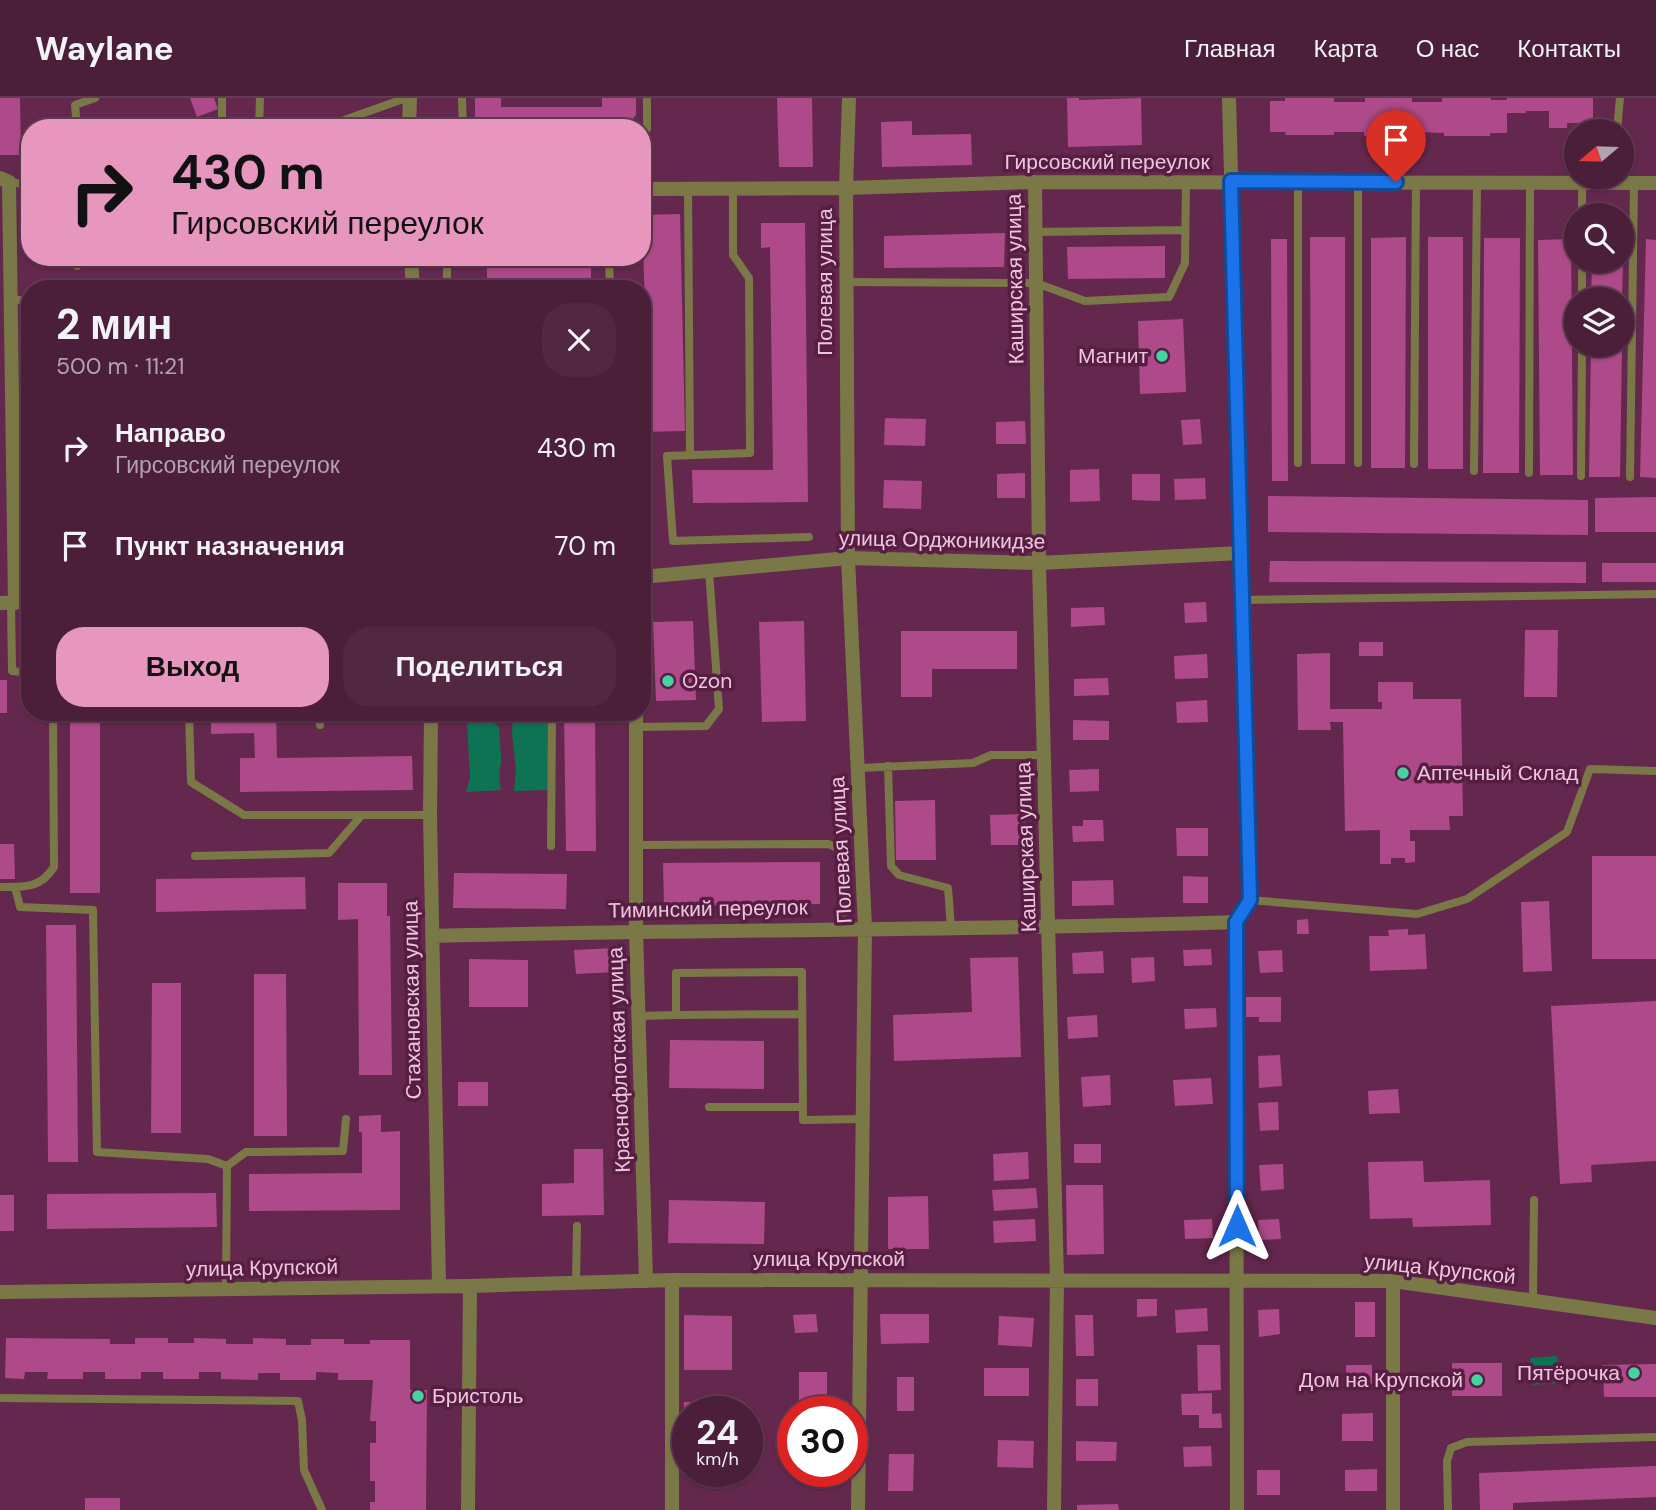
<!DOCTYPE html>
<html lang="ru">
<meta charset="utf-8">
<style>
:root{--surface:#4b1e3a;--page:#522742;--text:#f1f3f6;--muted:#b2a2af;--line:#623c54;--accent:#e797bd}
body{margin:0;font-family:"DM Sans",sans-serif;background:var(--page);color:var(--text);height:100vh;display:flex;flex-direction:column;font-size:26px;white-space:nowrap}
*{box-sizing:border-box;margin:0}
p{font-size:23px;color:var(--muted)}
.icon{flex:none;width:38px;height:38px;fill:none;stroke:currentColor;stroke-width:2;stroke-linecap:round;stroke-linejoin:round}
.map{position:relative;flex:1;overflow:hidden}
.drawer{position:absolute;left:21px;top:182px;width:630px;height:441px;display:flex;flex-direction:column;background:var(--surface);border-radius:28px;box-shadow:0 2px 5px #0004,0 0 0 2px var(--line)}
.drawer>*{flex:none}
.banner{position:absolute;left:21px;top:21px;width:630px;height:147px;border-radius:28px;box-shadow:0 2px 5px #0004,0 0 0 2px var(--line);background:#e797bd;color:#111;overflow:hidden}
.needle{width:46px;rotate:251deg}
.tools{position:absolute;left:1564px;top:21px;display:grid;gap:14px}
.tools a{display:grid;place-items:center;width:70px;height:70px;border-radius:50%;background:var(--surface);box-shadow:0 2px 5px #0004,0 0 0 2px var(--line);font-size:35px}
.speed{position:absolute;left:672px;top:1298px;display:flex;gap:14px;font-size:35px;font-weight:700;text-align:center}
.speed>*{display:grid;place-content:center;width:91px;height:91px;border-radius:50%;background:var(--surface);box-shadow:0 2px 5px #0004,0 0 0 2px var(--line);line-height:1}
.speed small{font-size:18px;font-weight:400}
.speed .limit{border:10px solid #d22;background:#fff;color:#111}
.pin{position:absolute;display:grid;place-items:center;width:60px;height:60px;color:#fff;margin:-72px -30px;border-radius:50% 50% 50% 0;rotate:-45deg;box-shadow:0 0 7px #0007}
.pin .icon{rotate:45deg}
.me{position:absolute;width:77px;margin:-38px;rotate:0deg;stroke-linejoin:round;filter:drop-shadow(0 0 5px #0008)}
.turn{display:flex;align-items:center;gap:24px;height:147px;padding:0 35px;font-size:32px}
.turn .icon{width:91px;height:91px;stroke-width:2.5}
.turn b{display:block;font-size:49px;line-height:60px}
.round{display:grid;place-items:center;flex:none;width:74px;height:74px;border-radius:28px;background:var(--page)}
.head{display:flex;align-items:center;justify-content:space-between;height:119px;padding:0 35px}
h1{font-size:42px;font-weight:700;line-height:52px}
.button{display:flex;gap:14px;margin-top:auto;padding:14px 35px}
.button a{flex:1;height:80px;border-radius:28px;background:var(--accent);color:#111;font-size:28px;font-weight:700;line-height:80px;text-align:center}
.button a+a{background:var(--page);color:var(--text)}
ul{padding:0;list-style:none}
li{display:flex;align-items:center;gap:21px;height:98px;padding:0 35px}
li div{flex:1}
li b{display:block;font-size:26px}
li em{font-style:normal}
header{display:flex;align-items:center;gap:42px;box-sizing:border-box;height:98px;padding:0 35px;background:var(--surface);border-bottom:2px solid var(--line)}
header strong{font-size:33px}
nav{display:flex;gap:38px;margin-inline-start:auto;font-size:24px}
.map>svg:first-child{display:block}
.green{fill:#0e7352}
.building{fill:#ae4a89}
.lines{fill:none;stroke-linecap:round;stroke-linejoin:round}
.lane{stroke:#7b7848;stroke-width:8}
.street{stroke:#7b7848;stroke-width:14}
.route-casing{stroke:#114b97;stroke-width:18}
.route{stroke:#1a73e8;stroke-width:12}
.poi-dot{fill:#45d49f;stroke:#581d43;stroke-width:2.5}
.labels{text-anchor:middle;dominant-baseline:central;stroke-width:7;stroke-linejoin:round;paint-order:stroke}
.street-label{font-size:21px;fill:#ecc6db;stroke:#581d43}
.poi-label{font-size:21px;fill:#ecc6db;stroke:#581d43;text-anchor:end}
</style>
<header>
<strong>Waylane</strong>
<nav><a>Главная</a><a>Карта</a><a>О нас</a><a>Контакты</a></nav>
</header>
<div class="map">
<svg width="1656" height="1412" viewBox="0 0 1656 1412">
<rect width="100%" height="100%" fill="#64284e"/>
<path class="green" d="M513 614H548V692L514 693 516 671 512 637Z
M478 621H489L499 629C499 637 502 659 501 664 499 674 499 681 501 692L466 694 470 680 467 625Z
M1557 1258 1559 1285 1533 1287 1530 1260Z"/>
<path class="building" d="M0 0H20L21 57H0Z
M190 0H214L218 11 197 19Z
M475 0H501V9H602V0H636V17L625 30H479L475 24Z
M777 0H812L813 69H779Z
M1067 0H1079V2L1141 0 1142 47 1068 49Z
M1285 0H1334V4H1365V0H1412V4H1442V0H1491V2H1507V0H1593V25H1567V30H1549V13H1526V15H1507V35H1490V38H1444V35L1413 34V38H1364V34H1334V37H1285L1286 34H1270V3H1285Z
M912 23V37L971 36 972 67 882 69 881 24Z
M680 116 685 333 642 334V302H648L642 117Z
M761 125H805L808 404 693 405 692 372H773L770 149 761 150Z
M1005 135 1004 169 884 170V138Z
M1310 139H1345V366H1311Z
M1406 139 1405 370H1371V140Z
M1428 139H1463V371H1428Z
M1484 140H1520L1519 375H1483Z
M1271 141H1287L1288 383H1272Z
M1571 141 1573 377H1540L1538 142Z
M1646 141 1656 142V380L1640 379Z
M1165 148V180L1068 181 1067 149Z
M508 159H591V180L524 181V191H487V165Z
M1592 163H1623L1622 201H1591Z
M1183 221 1186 294 1140 296 1138 223Z
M1591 247H1622L1620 379H1589Z
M885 320 926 321 925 348 884 347Z
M1200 321 1202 346 1183 347 1181 322Z
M1025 323 1026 346H996V324Z
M1099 371 1100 403 1070 404V372Z
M1025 375V400H997V376Z
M1132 376H1160V403L1132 402Z
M1205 380 1206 401 1175 402 1174 381Z
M884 382 922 383 921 411 883 410Z
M1268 398 1588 402V437L1268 434Z
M1656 399V434H1595V400Z
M1270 463 1586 464V485L1269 484Z
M1602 465H1656V484H1602Z
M1206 504 1207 524 1185 525 1184 505Z
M1104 509 1105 527 1071 529V510Z
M693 523 696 602 656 603 653 524Z
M804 523 806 623 762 624 759 524Z
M1525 532H1558L1557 599H1524Z
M901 533H1017V571H932V599H901Z
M1359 544H1383V558H1359Z
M1330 555V611H1382V604H1378V584H1413V601H1461L1463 718H1449L1450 732H1410V743H1415V764L1405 765V760H1391V766H1380V732L1345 733 1343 624H1330L1331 632H1298L1297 556Z
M1207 556 1208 580 1175 581 1174 558Z
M1108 580 1109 597 1074 598V581Z
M0 582H7V615H0Z
M1207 602 1208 624 1177 625 1176 604Z
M70 614H100V795H70Z
M211 614H276L277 660 412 658 413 692 240 694V660H255L254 635 211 636Z
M564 614H595L596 753H566Z
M1073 622 1109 623V642H1073Z
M1099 671V693L1070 694 1069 672Z
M935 702 936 762H896L895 703Z
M1025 716V747H991L990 717Z
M1083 722H1103L1104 743 1073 744 1072 728H1083Z
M1176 730H1208V758H1177Z
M0 746H14L15 781H0Z
M1592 758H1656V861H1592Z
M820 764V806L664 808 663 765Z
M454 775 567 776 566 811 453 810Z
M1183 778 1208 779V805H1183Z
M305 779 306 811 156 814V781Z
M1113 782 1114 807 1072 808V783Z
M338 785H387V818H390L392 977H359L358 821 338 822Z
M1549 803 1552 873 1523 874 1521 804Z
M1308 821 1309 836H1297V822Z
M46 827H76L78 1064H48Z
M1408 831V837L1425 836 1427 871 1370 873 1369 838H1389L1388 832Z
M615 850 617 874 576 876 574 852Z
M1211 851 1212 867 1184 868 1183 852Z
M1282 852 1283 874 1260 875 1258 853Z
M1103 853 1104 875 1073 876 1072 855Z
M1018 859 1021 959 894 963 893 917 972 914 970 860Z
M1154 859 1155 883 1132 885 1131 860Z
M469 861 528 862V909H469Z
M254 876H286L287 1038H254Z
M152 885H181V1035H151Z
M1246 899H1281V924H1259V919H1246Z
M1656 903V1063L1591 1067 1592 1084 1560 1086 1551 908Z
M1216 910 1217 929 1185 931 1184 911Z
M1097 917 1098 939 1068 941 1067 919Z
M670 942 764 943V991L669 990Z
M1280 957 1282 988 1259 990 1258 958Z
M1110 977 1111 1007 1083 1009 1081 979Z
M1211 980 1213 1006 1175 1008 1173 982Z
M458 984H488V1008H458Z
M1398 991 1400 1015 1369 1016 1368 993Z
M1278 1004 1279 1032 1260 1033 1258 1005Z
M381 1017V1034L400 1033V1112L249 1113V1076L362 1075V1034H359V1018Z
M1074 1046H1101V1065H1074Z
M574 1051H603L604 1117 542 1118V1086L574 1085Z
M1028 1054 1029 1081 994 1083 993 1056Z
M1423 1063 1424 1084 1490 1082 1491 1127 1413 1129 1412 1120 1370 1121 1368 1064Z
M1283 1066 1284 1091 1261 1093 1259 1067Z
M1066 1087H1103L1104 1156 1067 1157Z
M1036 1090 1038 1110 994 1113 992 1092Z
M216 1095 217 1129 47 1131V1096Z
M0 1097H14V1133H0Z
M928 1098 929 1151H888V1099Z
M669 1102 765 1104 764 1146 668 1145Z
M1035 1121 1036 1143 994 1145 993 1123Z
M1212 1121 1213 1140 1185 1141 1184 1122Z
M1279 1121 1281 1141 1259 1142 1258 1122Z
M1137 1201H1157V1218L1137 1219Z
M1355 1204H1375V1239H1355Z
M1207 1210 1208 1233 1176 1235 1175 1212Z
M1279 1211 1280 1236 1259 1239 1258 1212Z
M816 1216 818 1234 795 1235 793 1217Z
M880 1216H929V1245L881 1246Z
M684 1217 732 1218V1272H684Z
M1075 1217H1093L1094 1258H1076Z
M999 1218 1034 1220 1032 1249 998 1247Z
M6 1240 110 1241V1246H135V1240H168V1245H194V1240L226 1241V1246H253V1240L286 1241V1247H311V1241H344V1246H370V1242H410V1292H427L426 1412H370V1404H375V1383H370V1345H376V1323H370L373 1282H338V1275L316 1274V1282H280V1275H258V1282L221 1281V1274H199V1281H163V1274H141V1281H105V1274H83V1281H47L48 1274H25L24 1281 5 1280Z
M1197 1247H1220L1221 1292 1198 1293Z
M1452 1265H1502V1298H1452Z
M1656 1266V1299H1604L1603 1267Z
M1346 1267H1372V1289L1346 1288Z
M984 1270H1029V1298H984Z
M799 1274H827V1309H799Z
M897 1279H914V1313H897Z
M1076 1281H1098V1308H1076Z
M1212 1295V1316L1221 1315 1222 1330H1199V1317H1182L1181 1296Z
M684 1304H705V1314H688V1325H684Z
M1373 1315V1343H1342V1316Z
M998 1342 1034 1343 1033 1370 997 1369Z
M1076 1343 1117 1344 1116 1363H1076Z
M1211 1348 1212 1368 1184 1369 1183 1349Z
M889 1356H914L913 1393H888Z
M1656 1368V1399L1513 1405V1412H1480L1479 1375Z
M1377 1371V1393H1345V1372Z
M1257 1372H1280V1397H1257Z
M85 1400H120V1412H85Z
M1118 1406 1119 1412H1077V1407Z"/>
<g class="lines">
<path class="lane" d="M462 0 463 30
M77 30 75 7 95 0
M222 30V0
M259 30 260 0
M322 30 406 0
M1617 33 1620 0
M642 38 647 31V0
M9 84 30 87
M1298 84V365
M1358 84V365
M688 91 690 357
M733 91V157L749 180 750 355 667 358 673 443 809 439
M1582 117V85
M1035 134 1185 132
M74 159 77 168
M447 159V191
M609 159 610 191
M846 184 1036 185 1085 203 1169 199 1185 165 1186 84
M1582 201V163
M11 202H30
M13 361H30
M1414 366 1416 84
M1474 373 1477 85
M1529 375 1530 85
M1581 378 1582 247
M1630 379 1634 85
M1242 502 1656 496
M11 505 12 573 30 575
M189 614 191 684 244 717H430
M319 614 320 627
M636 629 706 628 719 611 709 473
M888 668 891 768 899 777 948 790 951 830
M858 670 973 665 991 657H1045
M636 747 828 746 844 752 843 831
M551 748 552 614
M195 758 329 755 361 718
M0 789C24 789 40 791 54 769L53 614
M15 789 20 809 93 812 97 1054 208 1061 227 1068 226 1191
M1250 802 1417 816 1467 801 1567 734 1590 671 1656 673
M676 917 802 916
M639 918 676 917V875L802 874 803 1022 863 1021
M709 1009H803
M227 1068 246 1054 343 1053 346 1021
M576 1185 577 1128
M1533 1202 1534 1102
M0 1300 298 1303 302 1322 304 1372 322 1412
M1448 1412 1447 1363 1451 1350 1467 1344 1656 1339"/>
<path class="street" d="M849 0 846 90 848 460 865 830 858 1412
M1229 0 1250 802 1236 824 1237 1412
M409 30 410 0
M0 80 9 84 15 505
M1035 84 1039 465 1057 1182 1054 1412
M642 91 846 90 1035 84 1656 85
M411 159 413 191
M642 479 848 460 1039 465 1241 455
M0 505 30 504
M431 614 430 717 439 1188
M636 614V832L646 1183
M432 838C700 831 968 833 1236 824
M0 1194 470 1188 672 1182 1393 1183 1656 1220
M468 1412 470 1188
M672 1412V1182
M1393 1412V1183"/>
</g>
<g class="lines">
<g class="route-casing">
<path id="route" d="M1237 1128 1236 824 1250 802 1231 83 1396 84"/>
</g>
<use href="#route" class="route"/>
</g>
<g class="poi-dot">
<circle cx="1162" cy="258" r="7"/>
<circle cx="668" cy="583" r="7"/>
<circle cx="1403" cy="675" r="7"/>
<circle cx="1634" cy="1275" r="7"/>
<circle cx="1477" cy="1282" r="7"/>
<circle cx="418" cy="1298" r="7"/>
</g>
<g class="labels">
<g class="street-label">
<text x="1107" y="64">Гирсовский переулок</text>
<text transform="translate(1015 181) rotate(-91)">Каширская улица</text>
<text transform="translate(825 184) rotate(-90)">Полевая улица</text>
<text transform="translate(942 442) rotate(1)">улица Орджоникидзе</text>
<text transform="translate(1026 749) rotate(-92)">Каширская улица</text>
<text transform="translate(841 752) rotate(-93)">Полевая улица</text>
<text transform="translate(708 811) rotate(-1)">Тиминский переулок</text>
<text transform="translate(412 902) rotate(-91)">Стахановская улица</text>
<text transform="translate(619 962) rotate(-92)">Краснофлотская улица</text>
<text x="829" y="1161">улица Крупской</text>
<text transform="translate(262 1170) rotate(-1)">улица Крупской</text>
<text transform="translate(1440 1171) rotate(6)">улица Крупской</text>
</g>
<g class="poi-label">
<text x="1148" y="258">Магнит</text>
<text x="682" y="583" text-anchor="start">Ozon</text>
<text x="1417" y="675" text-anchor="start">Аптечный Склад</text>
<text x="1620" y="1275">Пятёрочка</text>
<text x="1463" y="1282">Дом на Крупской</text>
<text x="432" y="1298" text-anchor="start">Бристоль</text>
</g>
</g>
</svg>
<div class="tools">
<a><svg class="needle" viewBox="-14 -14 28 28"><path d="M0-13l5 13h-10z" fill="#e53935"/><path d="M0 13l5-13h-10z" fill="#b2a2af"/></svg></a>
<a><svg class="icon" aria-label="search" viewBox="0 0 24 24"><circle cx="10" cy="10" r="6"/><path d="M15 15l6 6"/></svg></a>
<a><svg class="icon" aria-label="layers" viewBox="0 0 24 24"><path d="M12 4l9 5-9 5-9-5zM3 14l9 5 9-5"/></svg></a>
</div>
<div class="speed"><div>24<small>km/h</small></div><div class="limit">30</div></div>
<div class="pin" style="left:1396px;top:84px;background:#d93025"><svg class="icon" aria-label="arrive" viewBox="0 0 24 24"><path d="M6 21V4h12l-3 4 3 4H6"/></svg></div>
<svg class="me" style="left:1237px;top:1128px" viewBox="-20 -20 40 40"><path d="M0-17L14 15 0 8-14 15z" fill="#1a73e8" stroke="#fff" stroke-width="4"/></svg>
<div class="banner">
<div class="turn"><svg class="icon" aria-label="right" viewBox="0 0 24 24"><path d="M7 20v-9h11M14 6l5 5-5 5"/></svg><div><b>430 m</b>Гирсовский переулок</div></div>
</div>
<section class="drawer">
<div class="head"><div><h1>2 мин</h1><p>500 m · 11:21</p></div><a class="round"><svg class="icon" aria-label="close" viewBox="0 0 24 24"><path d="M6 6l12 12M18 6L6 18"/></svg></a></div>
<ul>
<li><svg class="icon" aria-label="right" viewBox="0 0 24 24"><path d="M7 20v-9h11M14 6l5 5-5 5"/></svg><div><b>Направо</b><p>Гирсовский переулок</p></div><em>430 m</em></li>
<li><svg class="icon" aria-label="arrive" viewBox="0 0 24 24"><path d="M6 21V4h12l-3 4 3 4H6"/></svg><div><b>Пункт назначения</b></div><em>70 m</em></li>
</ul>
<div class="button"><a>Выход</a><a>Поделиться</a></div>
</section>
</div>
